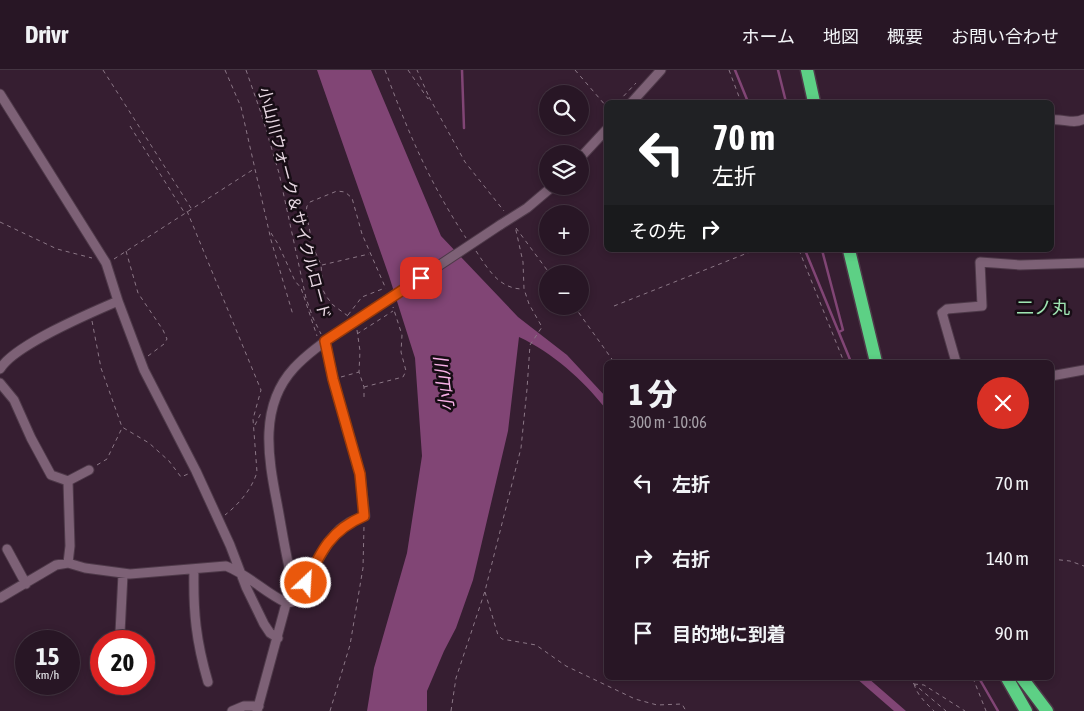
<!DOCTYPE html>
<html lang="ja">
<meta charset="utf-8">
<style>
:root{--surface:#281625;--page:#342332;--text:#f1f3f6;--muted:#a59fa7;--line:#443542}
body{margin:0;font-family:"Asap Condensed","Noto Sans JP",sans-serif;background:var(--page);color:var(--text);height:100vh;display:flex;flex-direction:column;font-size:19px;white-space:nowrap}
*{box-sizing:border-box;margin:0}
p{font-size:16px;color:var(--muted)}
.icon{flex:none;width:28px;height:28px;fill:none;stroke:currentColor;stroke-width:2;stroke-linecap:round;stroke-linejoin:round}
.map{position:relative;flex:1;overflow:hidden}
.panel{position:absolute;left:604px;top:290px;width:450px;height:320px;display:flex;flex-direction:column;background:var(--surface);border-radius:8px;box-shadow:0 2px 8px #0003,0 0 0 1px var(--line)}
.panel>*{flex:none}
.guide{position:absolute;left:604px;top:30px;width:450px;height:152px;border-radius:8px;box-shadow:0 2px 8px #0003,0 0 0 1px var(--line);background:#202124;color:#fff;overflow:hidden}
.controls{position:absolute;left:539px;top:15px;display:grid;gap:10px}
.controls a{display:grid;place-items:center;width:50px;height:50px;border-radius:50%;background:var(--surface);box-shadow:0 2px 8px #0003,0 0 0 1px var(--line);font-size:25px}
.speed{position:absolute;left:15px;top:560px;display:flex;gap:10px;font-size:25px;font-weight:700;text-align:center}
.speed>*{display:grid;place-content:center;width:65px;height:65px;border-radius:50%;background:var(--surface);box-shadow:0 2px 8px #0003,0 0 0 1px var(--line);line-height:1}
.speed small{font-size:12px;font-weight:400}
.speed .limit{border:8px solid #d22;background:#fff;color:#111}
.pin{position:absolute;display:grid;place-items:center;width:42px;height:42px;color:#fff;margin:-21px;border-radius:10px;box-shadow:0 2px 8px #0006}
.me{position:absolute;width:55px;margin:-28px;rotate:25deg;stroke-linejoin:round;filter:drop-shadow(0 0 4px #0008)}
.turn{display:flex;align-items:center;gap:18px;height:105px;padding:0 25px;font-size:22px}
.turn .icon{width:65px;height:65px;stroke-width:2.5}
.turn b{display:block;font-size:35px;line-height:42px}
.then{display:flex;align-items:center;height:48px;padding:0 25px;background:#0003;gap:10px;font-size:19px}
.round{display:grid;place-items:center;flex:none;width:52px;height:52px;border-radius:26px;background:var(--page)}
.headline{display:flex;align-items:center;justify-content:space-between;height:85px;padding:0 25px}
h1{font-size:30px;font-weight:800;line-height:38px}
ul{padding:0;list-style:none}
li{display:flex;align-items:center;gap:15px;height:75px;padding:0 25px}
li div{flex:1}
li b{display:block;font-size:19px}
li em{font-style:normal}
header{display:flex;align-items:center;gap:30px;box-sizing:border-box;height:70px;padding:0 25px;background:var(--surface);border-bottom:1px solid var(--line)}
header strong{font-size:24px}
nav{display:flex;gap:28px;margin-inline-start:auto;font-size:18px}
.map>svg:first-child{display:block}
.water{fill:#814575}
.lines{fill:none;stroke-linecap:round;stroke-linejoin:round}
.stream{stroke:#814575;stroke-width:2.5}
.minor-casing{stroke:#4e3949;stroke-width:11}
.highway-casing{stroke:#4e3949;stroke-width:15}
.path{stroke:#8b7786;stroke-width:1;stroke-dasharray:4 4;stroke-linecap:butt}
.minor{stroke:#7d6176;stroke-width:9}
.highway{stroke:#5dd085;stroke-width:12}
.minor-bridge-casing{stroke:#4e3949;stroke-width:11;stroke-linecap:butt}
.minor-bridge{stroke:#7d6176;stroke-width:9}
.route-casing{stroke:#983908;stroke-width:12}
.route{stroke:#ea580c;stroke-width:9}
.labels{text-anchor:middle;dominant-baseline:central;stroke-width:5;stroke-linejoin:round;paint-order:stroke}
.street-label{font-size:16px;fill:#e8d8e3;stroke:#170d15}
.neighbourhood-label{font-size:18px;fill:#9fe5b2;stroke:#170d15}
.water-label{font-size:18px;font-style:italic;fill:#f9b2e8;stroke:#170d15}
</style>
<header>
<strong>Drivr</strong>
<nav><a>ホーム</a><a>地図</a><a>概要</a><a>お問い合わせ</a></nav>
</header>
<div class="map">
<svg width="1084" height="641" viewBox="0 0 1084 641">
<rect width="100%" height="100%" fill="#361e31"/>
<path class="water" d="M317 0H371L441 166 518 247 567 285 606 327V339C582 309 553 283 519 267L508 361 473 510 456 558 444 581 427 621V641H367L374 598 407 483 422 386 415 288 389 206Z
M856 608H868L906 641H894Z"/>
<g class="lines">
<path class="stream" d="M462 0 464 58
M735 0 748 32
M778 0 786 32
M805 180 851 292
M822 180 843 260 839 262
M979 608 998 641"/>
<g class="minor-casing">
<path id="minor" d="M0 24 106 193 118 231 144 300 196 401 230 475 246 517 264 554 270 563 278 568
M632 32 661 0
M1051 50C1063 48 1073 55 1084 49
M580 88 606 60
M500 155 527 138 553 116
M956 292 942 243 947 239 982 236 980 192 1020 195 1084 193
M0 299C14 275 90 243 118 231
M1051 306 1084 300
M0 313 14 330 31 368 51 405 68 411 70 476 68 493
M68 411 89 400
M7 479 26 514
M194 499C193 542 196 571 208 612
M0 528 56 495 68 493 85 498 130 504 226 496C249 505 265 523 287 533L296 531 301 524 314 496 330 470 340 459 350 452 365 446 360 404 333 309 325 271
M116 571 120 563 123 504
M232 641 244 636H259
M257 641 289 523V497C284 475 281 454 277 433 268 387 259 336 294 298 308 283 325 271 342 260"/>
</g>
<g class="highway-casing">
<path id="highway" d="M807 0 814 32
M849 180 876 292
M1007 608 1026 641
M1022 608 1047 641"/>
</g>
<path class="path" d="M103 0 191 138
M225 0 241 37 271 170 293 245
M246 0 261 43 279 103 306 228 313 248 321 264
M385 0C408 62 429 112 466 168
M408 0 428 29 429 27 417 0
M575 0 606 36
M729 0 741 32
M429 27 465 92 504 141
M618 32 636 13
M130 56 184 142
M187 141 261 320 253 349 257 402C252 419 239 434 225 445
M0 152 57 179 92 188
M516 158 550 204
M271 163 278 174 295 211 301 218 317 266
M799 180 844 292
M126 181 138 223 163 260 167 269 164 274 148 286
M476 181C488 199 499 219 523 219
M114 189 254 99
M322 195 369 184
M574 236 614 292
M614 236 755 180
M348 245 362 227 385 218
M348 246 333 235 326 226 323 220 321 195 313 177 306 142 307 136 310 132 337 121 345 122 352 128 362 164 386 219
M92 251 101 298 122 357 149 373 169 391 181 407 188 404
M357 260 360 281 359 302 364 317V329
M357 264 393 241
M341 307 359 302
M364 317 403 307 406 301 401 282 402 265 393 237
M255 355 261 343
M97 395 107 389 122 358
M1051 489 1070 491 1084 496
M485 522 498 565 502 569 536 575 566 596 635 629 657 635 682 634 686 641
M907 608 946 641
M973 608 986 641
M914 614 924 615 965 641
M914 614C917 625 926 633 934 641
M115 623V614
M330 641 350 575 363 498 364 456
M451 641 456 608 485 521 521 378 527 319 530 275 542 257 529 234 524 219 523 192 515 156"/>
<use href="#minor" class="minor"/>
<use href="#highway" class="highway"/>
<g class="minor-bridge-casing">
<path id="minor-bridge" d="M342 260 500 155"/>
</g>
<use href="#minor-bridge" class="minor-bridge"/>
</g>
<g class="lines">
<g class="route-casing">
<path id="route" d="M306 513C321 481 331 460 364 446L360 404 333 309 325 271 421 208"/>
</g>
<use href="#route" class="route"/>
</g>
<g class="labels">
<g class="street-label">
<text transform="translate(295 133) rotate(75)">小山川ウォーク＆サイクルロード</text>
</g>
<g class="neighbourhood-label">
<text x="1043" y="237">二ノ丸</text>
</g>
<g class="water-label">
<text transform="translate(444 315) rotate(-97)">小山川</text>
</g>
</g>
</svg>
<div class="controls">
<a><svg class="icon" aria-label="search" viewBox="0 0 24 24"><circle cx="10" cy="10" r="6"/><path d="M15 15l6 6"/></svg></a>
<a><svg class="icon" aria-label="layers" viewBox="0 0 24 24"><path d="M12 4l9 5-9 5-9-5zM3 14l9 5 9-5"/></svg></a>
<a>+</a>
<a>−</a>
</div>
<div class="speed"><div>15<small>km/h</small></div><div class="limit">20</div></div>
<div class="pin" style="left:421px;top:208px;background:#d93025"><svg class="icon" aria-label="arrive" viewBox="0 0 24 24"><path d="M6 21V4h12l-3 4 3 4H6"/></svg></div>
<svg class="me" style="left:306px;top:513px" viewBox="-20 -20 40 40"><circle r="17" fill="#ea580c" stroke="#fff" stroke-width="3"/><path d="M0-11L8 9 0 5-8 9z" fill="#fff"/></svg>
<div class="guide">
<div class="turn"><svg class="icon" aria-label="left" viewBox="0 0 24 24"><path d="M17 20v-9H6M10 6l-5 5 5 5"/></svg><div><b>70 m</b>左折</div></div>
<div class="then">その先<svg class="icon" aria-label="right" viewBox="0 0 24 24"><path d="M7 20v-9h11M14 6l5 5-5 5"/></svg></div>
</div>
<section class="panel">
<div class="headline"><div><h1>1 分</h1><p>300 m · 10:06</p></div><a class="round" style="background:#d93025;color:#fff"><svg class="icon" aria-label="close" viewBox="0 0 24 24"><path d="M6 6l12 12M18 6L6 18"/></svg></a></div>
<ul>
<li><svg class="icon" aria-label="left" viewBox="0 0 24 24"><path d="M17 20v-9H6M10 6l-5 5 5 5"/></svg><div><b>左折</b></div><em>70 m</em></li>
<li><svg class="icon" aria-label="right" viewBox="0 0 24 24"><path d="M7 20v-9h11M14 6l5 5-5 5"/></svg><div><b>右折</b></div><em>140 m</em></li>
<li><svg class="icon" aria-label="arrive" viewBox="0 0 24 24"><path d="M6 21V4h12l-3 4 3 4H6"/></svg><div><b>目的地に到着</b></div><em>90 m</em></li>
</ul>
</section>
</div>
